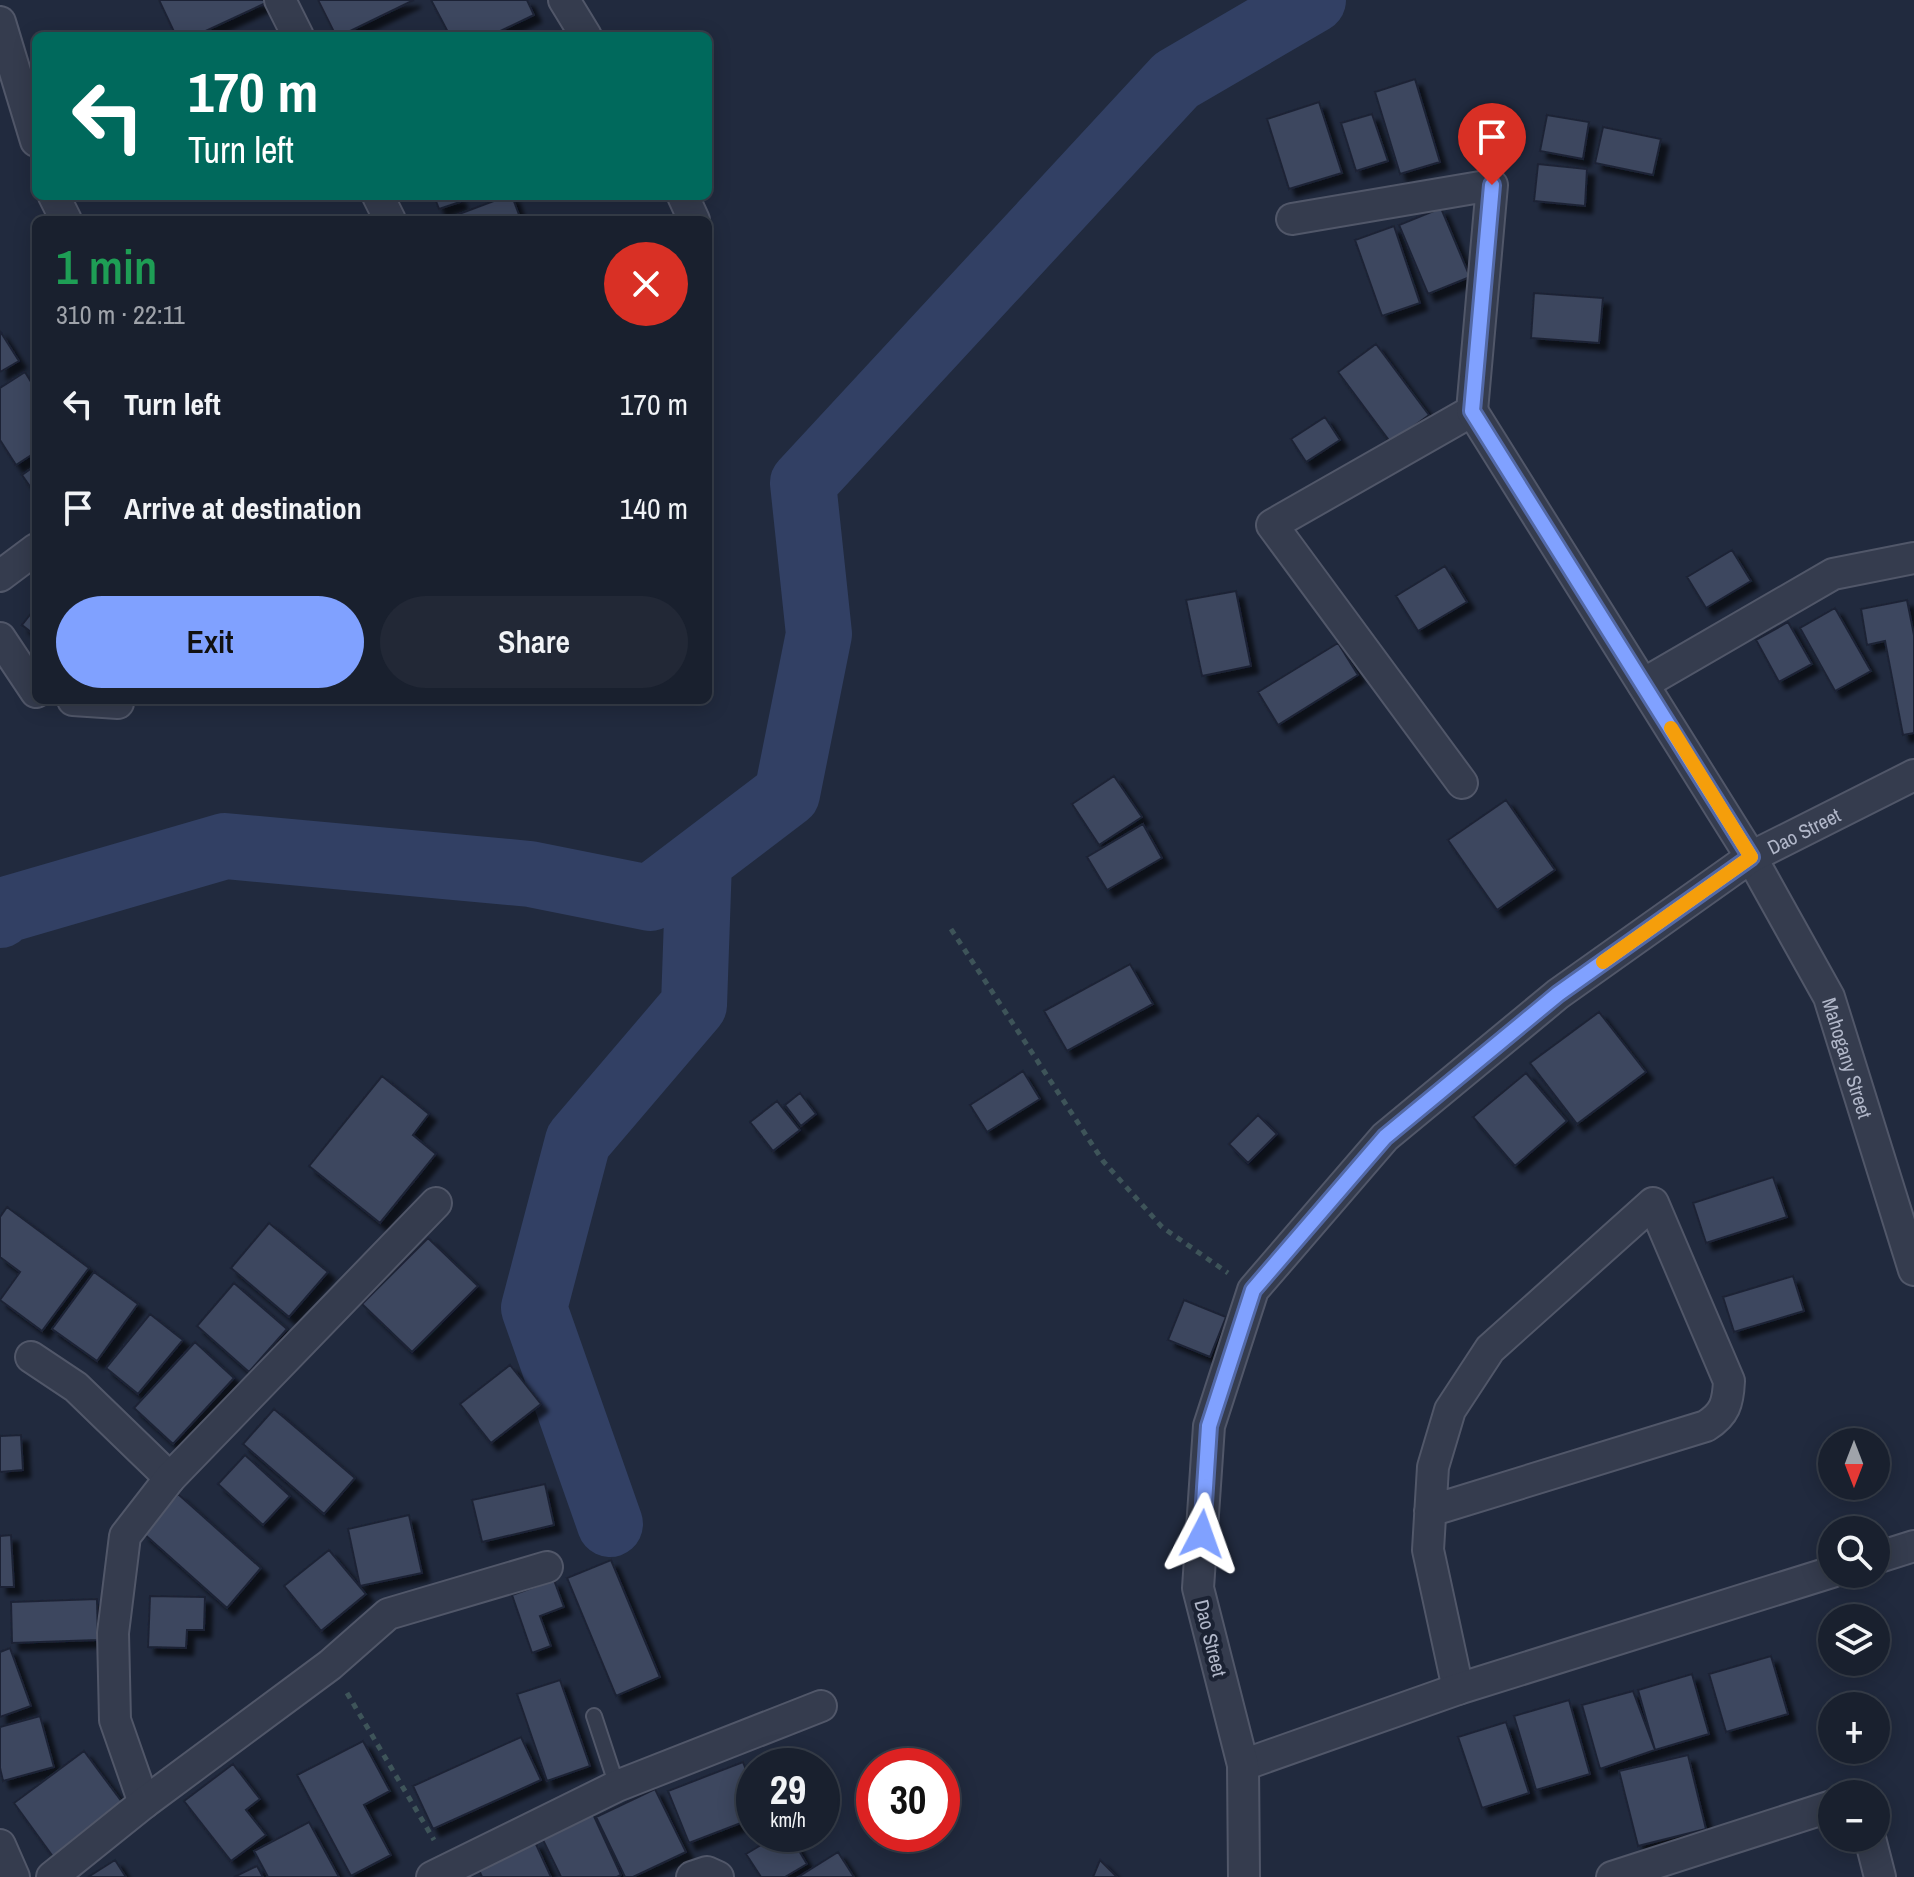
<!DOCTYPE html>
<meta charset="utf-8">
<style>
:root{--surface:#19202e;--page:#222836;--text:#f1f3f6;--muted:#9fa3aa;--line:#373e4a;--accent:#80a1ff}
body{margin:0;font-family:"Archivo Narrow",sans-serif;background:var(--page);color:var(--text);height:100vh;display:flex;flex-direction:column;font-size:30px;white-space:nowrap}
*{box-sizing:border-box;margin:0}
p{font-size:26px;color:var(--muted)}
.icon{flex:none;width:44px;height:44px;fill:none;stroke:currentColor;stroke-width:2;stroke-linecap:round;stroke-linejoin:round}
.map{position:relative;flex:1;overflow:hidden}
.sheet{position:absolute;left:32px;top:216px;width:680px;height:488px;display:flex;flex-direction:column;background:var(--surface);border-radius:12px;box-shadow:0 4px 20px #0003,0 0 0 2px var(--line)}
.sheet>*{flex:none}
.hud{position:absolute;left:32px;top:32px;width:680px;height:168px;border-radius:12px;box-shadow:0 4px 20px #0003,0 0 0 2px var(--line);background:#00695c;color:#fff;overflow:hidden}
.needle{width:52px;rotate:180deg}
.fabs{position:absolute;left:1818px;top:1428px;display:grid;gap:16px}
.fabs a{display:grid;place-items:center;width:72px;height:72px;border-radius:50%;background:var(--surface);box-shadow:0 4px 20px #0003,0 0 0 2px var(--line);font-size:40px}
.speed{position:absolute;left:736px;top:1748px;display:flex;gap:16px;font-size:40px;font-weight:700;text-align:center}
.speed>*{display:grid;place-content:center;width:104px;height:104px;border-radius:50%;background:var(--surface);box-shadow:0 4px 20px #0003,0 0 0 2px var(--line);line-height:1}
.speed small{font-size:20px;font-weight:400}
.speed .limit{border:12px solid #d22;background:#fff;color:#111}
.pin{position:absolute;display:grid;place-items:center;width:68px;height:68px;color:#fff;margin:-82px -34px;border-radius:50% 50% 50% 0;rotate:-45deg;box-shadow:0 0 8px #0007}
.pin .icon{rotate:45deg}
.me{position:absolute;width:88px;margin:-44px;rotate:4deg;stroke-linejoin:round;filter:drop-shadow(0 0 6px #0008)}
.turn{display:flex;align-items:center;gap:28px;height:168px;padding:0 24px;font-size:36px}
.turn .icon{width:104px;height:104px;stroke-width:2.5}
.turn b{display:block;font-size:56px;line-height:68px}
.round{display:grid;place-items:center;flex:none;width:84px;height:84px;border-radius:42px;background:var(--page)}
.overview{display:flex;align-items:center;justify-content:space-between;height:136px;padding:0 24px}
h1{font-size:48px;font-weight:600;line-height:60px;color:#1e9e55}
.primary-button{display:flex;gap:16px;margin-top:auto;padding:16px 24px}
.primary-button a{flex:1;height:92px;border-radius:48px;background:var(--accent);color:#111;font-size:32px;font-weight:600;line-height:92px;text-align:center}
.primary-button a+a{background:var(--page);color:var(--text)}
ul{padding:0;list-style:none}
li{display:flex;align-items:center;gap:24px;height:104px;padding:0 24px}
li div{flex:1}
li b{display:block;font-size:30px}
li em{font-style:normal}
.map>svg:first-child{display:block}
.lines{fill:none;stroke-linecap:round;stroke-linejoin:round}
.river{stroke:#324064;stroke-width:66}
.building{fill:#3d465e;stroke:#1d2435;stroke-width:2;filter:url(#shadow)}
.lane-casing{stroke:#515769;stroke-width:18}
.street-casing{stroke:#515769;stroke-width:34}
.path{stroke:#3e5459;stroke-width:5;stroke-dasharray:6 6;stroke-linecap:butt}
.lane{stroke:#353c4e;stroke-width:14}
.street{stroke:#353c4e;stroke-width:30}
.route-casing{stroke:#5369a6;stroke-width:20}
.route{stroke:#80a1ff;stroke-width:14}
.slow{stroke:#f59e0b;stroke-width:14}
.labels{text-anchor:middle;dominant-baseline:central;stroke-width:8;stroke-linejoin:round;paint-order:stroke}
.street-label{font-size:20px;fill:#b1b7c9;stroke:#1b2233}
</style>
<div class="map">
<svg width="1914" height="1877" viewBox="0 0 1914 1877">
<defs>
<filter id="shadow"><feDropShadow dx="7" dy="7" stdDeviation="2" flood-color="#0009"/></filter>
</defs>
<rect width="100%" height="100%" fill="#212a3e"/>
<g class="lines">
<path class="river" d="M0 915 5 910 225 846 530 874 650 898 787 794 819 634 803 483 1176 80 1313 0
M610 1524 534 1308 578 1141 694 1005 699 861"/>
</g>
<path class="building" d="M159 0H269L270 1 195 36H176Z
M318 0H414L340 36H336Z
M431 0H527L534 15 490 36H450Z
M1415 79 1440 162 1400 174 1375 92Z
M1319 102 1342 173 1289 189 1267 119Z
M1372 114 1388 161 1356 171 1341 123Z
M1547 115 1589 122 1583 159 1540 151Z
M1603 127 1661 139 1653 175 1595 163Z
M1538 164 1587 169 1585 206 1534 201Z
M434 196H458L460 202 439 209Z
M507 196H512L521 220H443Z
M1441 208 1470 277 1428 294 1399 225Z
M1394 226 1420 303 1382 316 1355 240Z
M1534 293 1603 298 1599 343 1531 338Z
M0 331 19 361 0 372Z
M1376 344 1429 415 1391 443 1338 372Z
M25 372 36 390V452L16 465 0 440V388Z
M1325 417 1340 440 1306 462 1291 439Z
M36 465V495L22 475Z
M1732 550 1751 581 1706 608 1687 577Z
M1445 566 1467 602 1418 631 1396 596Z
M1236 591 1251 666 1202 676 1186 600Z
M1907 600 1914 635V733L1903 735 1885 641 1867 645 1861 609Z
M36 607V636L22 625Z
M1835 608 1871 671 1835 691 1800 628Z
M1788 622 1812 664 1779 682 1756 640Z
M1338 643 1358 675 1278 725 1258 692Z
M1114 776 1142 817 1099 845 1072 804Z
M1506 800 1555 870 1497 910 1448 840Z
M1143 824 1162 858 1107 890 1087 857Z
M1130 964 1153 1004 1067 1051 1044 1011Z
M1599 1012 1646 1072 1577 1124 1530 1063Z
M1023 1071 1040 1099 987 1132 970 1105Z
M1526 1073 1567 1121 1515 1166 1473 1117Z
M382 1076 429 1114 413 1135 436 1154 380 1223 309 1166Z
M800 1093 816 1114 801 1126 785 1105Z
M777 1101 800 1130 773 1151 750 1122Z
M1258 1115 1277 1134 1248 1163 1229 1144Z
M1773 1177 1787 1217 1706 1243 1693 1203Z
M7 1207 89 1268 42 1331 0 1300 20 1272 0 1257V1217Z
M269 1223 328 1272 289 1317 231 1268Z
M428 1238 478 1286 412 1352 362 1304Z
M94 1272 138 1304 97 1361 52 1329Z
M1793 1276 1804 1311 1734 1332 1723 1297Z
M234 1283 287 1329 249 1372 197 1326Z
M1184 1300 1226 1317 1210 1357 1168 1340Z
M150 1314 183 1340 138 1394 106 1368Z
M195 1342 234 1378 173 1444 134 1408Z
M510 1365 541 1404 491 1443 460 1404Z
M274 1409 355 1478 324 1514 243 1444Z
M21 1435 23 1470 0 1472V1436Z
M245 1455 290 1496 263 1525 218 1484Z
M545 1484 554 1525 482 1542 472 1500Z
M178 1494 261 1568 227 1608 143 1533Z
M409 1515 422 1573 360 1586 348 1529Z
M11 1535 14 1587H0V1536Z
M329 1550 366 1594 321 1631 284 1586Z
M611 1560 660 1677 616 1696 567 1578Z
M554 1580 564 1607 540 1616 551 1646 532 1653 512 1595Z
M150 1596 205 1597 204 1630H187L186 1648 148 1647Z
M97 1599 98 1640 12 1643 11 1602Z
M10 1648 31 1706 0 1717V1652Z
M1771 1656 1788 1714 1726 1732 1709 1674Z
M1692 1674 1709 1734 1655 1750 1638 1690Z
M560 1680 590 1766 547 1781 517 1694Z
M1633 1691 1655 1750 1600 1769 1582 1705Z
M1569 1700 1590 1774 1536 1790 1514 1716Z
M40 1716 54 1767 3 1781 0 1768V1727Z
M1506 1722 1529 1793 1482 1808 1458 1737Z
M521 1737 541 1780 433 1829 413 1786Z
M363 1741 390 1791 364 1805 391 1855 351 1876 297 1775Z
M84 1751 125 1806 54 1858 14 1803Z
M1688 1755 1706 1829 1638 1846 1619 1771Z
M743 1762 754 1790V1818L689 1843 668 1791Z
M233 1764 260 1799 246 1810 266 1835 231 1861 184 1801Z
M655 1789 686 1852 633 1877H625L596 1817Z
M593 1814 621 1875 617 1877H561L542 1838Z
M309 1822 339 1877H268L254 1851Z
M779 1834H789L807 1864 785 1877H761L746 1854Z
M535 1842 551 1877H482L478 1868Z
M838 1852 854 1877H798Z
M115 1860 126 1877H88Z
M1100 1860 1117 1877H1093Z
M257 1866 263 1877H234Z"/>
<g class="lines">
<g class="lane-casing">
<path id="lane" d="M594 1716 617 1786"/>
</g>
<g class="street-casing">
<g id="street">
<path d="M280 0 298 36"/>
<path d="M564 0 586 36"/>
<path d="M0 22 36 141"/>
<path d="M54 196 66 220"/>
<path d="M378 196 390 220"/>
<path d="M683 196 694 220"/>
<path d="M1292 219 1492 185 1472 411 1272 525 1462 783"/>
<path id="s1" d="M1472 411 1751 857 1829 997 1914 1270"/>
<path d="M0 576 36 549"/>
<path d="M0 638 36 692"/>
<path d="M1643 684 1833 574 1914 558"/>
<path d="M73 700 118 703"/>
<path d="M31 1357 76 1387 170 1478"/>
<path d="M1430 1511 1706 1426C1725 1414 1728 1403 1729 1381L1653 1203 1490 1349 1450 1410 1433 1467 1428 1550 1458 1689"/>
<path d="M1876 1558 1914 1546"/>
<path d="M1243 1765 1458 1689 1832 1572"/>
<path d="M144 1803 115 1720 113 1633 125 1536 170 1478 436 1203"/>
<path d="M1870 1838 1880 1877"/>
<path d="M0 1845 14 1877"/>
<path d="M52 1877 144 1803 330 1665 388 1614 547 1567"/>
<path d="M432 1877 617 1786 821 1706"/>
<path d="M692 1877 707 1872 718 1877"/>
<path id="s2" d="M1244 1877 1243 1765 1198 1588 1209 1426 1253 1290 1385 1137 1558 994 1751 857 1914 775"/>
<path d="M1612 1877 1832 1806"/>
</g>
</g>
<path class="path" d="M951 929 1103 1161 1162 1227 1228 1273
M347 1693 434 1840"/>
<use href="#lane" class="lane"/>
<use href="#street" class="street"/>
</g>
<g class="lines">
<g class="route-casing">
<path id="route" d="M1202 1534 1209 1426 1253 1290 1385 1137 1558 994 1751 857 1472 411 1492 185"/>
</g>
<use href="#route" class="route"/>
<path class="slow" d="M1603 962 1751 857 1671 728"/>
</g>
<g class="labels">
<g class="street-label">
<text stroke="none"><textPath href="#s2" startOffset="1322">Dao Street</textPath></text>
<text stroke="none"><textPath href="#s1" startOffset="750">Mahogany Street</textPath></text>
<text transform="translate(1211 1638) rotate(76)">Dao Street</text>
</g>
</g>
</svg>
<div class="fabs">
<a><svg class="needle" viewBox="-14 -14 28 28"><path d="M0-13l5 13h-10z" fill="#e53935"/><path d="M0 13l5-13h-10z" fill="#9fa3aa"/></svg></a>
<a><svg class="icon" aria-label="search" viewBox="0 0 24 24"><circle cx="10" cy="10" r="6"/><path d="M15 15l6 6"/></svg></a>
<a><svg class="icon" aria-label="layers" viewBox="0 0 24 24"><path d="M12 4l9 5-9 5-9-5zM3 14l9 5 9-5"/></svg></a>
<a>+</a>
<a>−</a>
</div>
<div class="speed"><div>29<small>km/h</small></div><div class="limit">30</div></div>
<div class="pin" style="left:1492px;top:185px;background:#d93025"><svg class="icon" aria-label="arrive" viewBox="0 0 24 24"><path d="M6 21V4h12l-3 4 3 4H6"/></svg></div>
<svg class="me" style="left:1202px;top:1534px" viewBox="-20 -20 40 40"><path d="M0-17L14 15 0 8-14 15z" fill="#80a1ff" stroke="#fff" stroke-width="4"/></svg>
<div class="hud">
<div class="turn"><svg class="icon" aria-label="left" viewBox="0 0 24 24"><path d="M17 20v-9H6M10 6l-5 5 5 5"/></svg><div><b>170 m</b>Turn left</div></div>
</div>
<section class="sheet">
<div class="overview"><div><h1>1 min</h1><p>310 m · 22:11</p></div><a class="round" style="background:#d93025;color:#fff"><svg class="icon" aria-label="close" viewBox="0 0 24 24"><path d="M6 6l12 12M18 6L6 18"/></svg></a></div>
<ul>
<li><svg class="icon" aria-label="left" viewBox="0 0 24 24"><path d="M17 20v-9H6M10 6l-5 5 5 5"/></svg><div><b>Turn left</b></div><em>170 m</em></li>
<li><svg class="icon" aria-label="arrive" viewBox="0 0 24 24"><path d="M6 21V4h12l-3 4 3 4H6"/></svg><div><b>Arrive at destination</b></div><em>140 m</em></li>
</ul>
<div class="primary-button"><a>Exit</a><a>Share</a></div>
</section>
</div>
